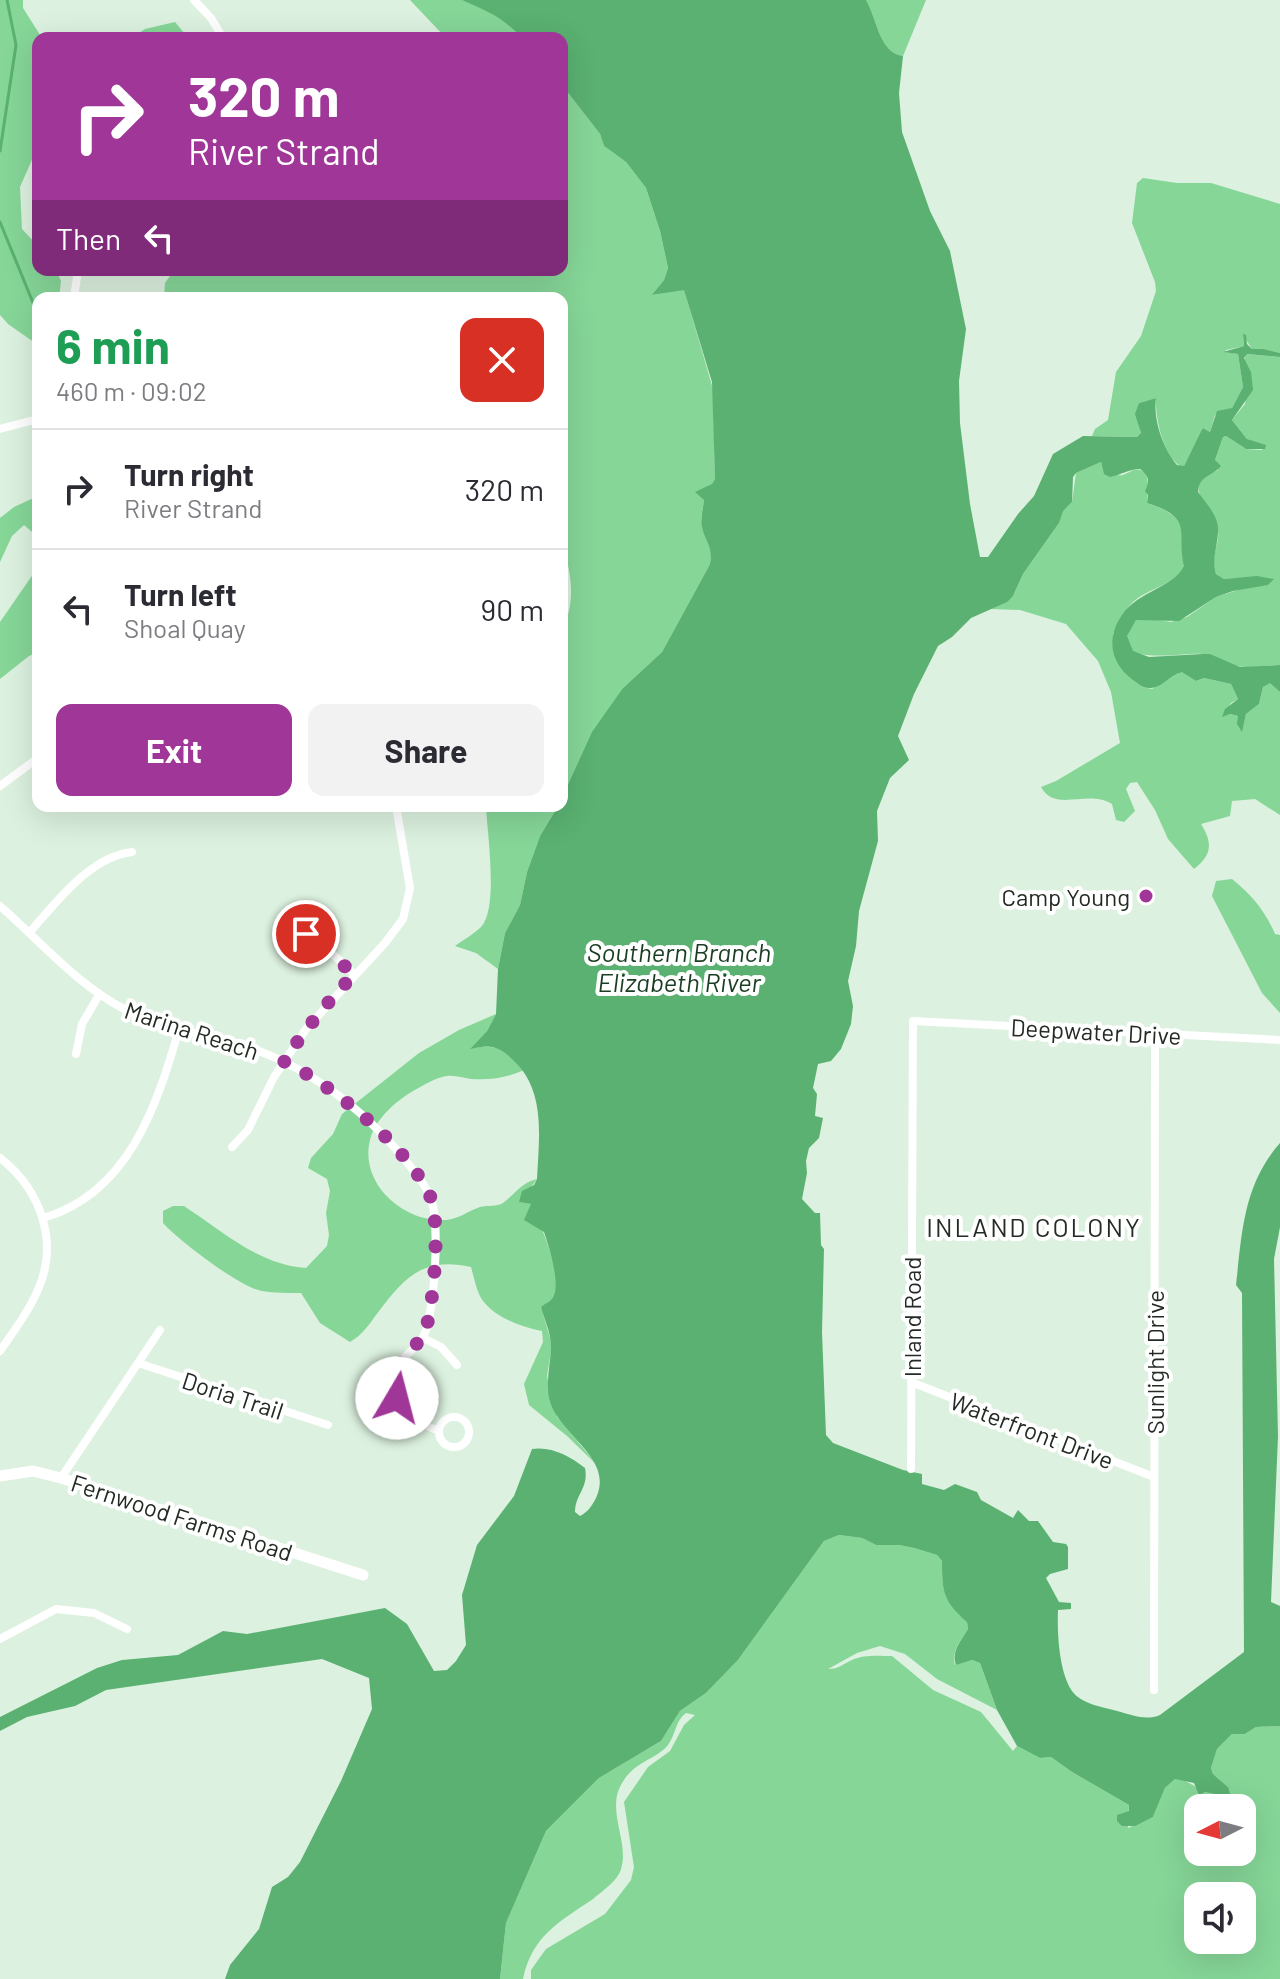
<!DOCTYPE html>
<meta charset="utf-8">
<style>
:root{--surface:#fff;--page:#f2f2f3;--text:#2b2b33;--muted:#7c7c81;--line:#e1e1e2;--accent:#9f3698}
body{margin:0;font-family:Barlow,sans-serif;background:var(--page);color:var(--text);height:100vh;display:flex;flex-direction:column;font-size:30px;white-space:nowrap}
*{box-sizing:border-box;margin:0}
p{font-size:26px;color:var(--muted)}
.icon{flex:none;width:44px;height:44px;fill:none;stroke:currentColor;stroke-width:2;stroke-linecap:round;stroke-linejoin:round}
.map{position:relative;flex:1;overflow:hidden}
.side{position:absolute;left:32px;top:292px;width:536px;height:520px;display:flex;flex-direction:column;background:var(--surface);border-radius:16px;box-shadow:0 8px 32px #0002}
.side>*{flex:none}
.top-card{position:absolute;left:32px;top:32px;width:536px;height:244px;border-radius:16px;box-shadow:0 8px 32px #0002;background:#9f3698;color:#fff;overflow:hidden}
.needle{width:52px;rotate:264deg}
.tools{position:absolute;left:1184px;top:1794px;display:grid;gap:16px}
.tools a{display:grid;place-items:center;width:72px;height:72px;border-radius:16px;background:var(--surface);box-shadow:0 8px 32px #0002;font-size:40px}
.pin{position:absolute;display:grid;place-items:center;width:68px;height:68px;color:#fff;margin:-34px;border:4px solid #fff;border-radius:50%;box-shadow:0 2px 8px #0007}
.me{position:absolute;width:88px;margin:-44px;rotate:8deg;stroke-linejoin:round;filter:drop-shadow(0 0 6px #0008)}
.turn{display:flex;align-items:center;gap:28px;height:168px;padding:0 24px;font-size:36px}
.turn .icon{width:104px;height:104px;stroke-width:2.5}
.turn b{display:block;font-size:56px;line-height:68px}
.then{display:flex;align-items:center;height:76px;padding:0 24px;background:#0003;gap:16px;font-size:30px}
.round{display:grid;place-items:center;flex:none;width:84px;height:84px;border-radius:16px;background:var(--page)}
.head{display:flex;align-items:center;justify-content:space-between;height:136px;padding:0 24px}
h1{font-size:48px;font-weight:700;line-height:60px;color:#1e9e55}
.cta{display:flex;gap:16px;margin-top:auto;padding:16px 24px}
.cta a{flex:1;height:92px;border-radius:16px;background:var(--accent);color:#fff;font-size:32px;font-weight:700;line-height:92px;text-align:center}
.cta a+a{background:var(--page);color:var(--text)}
ul{padding:0;list-style:none}
li{display:flex;align-items:center;gap:24px;height:120px;padding:0 24px;border-top:2px solid var(--line)}
li div{flex:1}
li b{display:block;font-size:30px}
li em{font-style:normal}
.map>svg:first-child{display:block}
.green{fill:#86d698;fill-rule:evenodd}
.water{fill:#5ab171}
.lines{fill:none;stroke-linecap:round;stroke-linejoin:round}
.stream{stroke:#5ab171;stroke-width:3}
.street{stroke:#fff;stroke-width:8}
.secondary{stroke:#fff;stroke-width:11}
.route{stroke:#9f3698;stroke-width:14;stroke-dasharray:0 25.2}
.poi-dot{fill:#9f3698;stroke:#fff;stroke-width:3}
.labels{text-anchor:middle;dominant-baseline:central;stroke-width:8;stroke-linejoin:round;paint-order:stroke}
.poi-label{font-size:24px;fill:#232b24;stroke:#fff;text-anchor:end}
.street-label{font-size:24px;fill:#232b24;stroke:#fff}
.water-label{font-size:26px;font-style:italic;fill:#1a3e23;stroke:#fff}
.neighbourhood-label{font-size:26px;letter-spacing:2px;fill:#232b24;stroke:#fff}
</style>
<div class="map">
<svg width="1280" height="1979" viewBox="0 0 1280 1979">
<rect width="100%" height="100%" fill="#dcf1df"/>
<path class="green" d="M0 0H23V8L42 38H38V146L20 187 22 229 38 246V270H56L61 281 59 298H38V345L8 324 0 315Z
M410 0C426 0 447 0 462 0 485 5 507 20 521 38H446Z
M866 0H926L903 56C879 53 877 18 866 0Z
M175 22 185 34 183 38H131L145 29Z
M562 85 600 134 604 146 626 162 646 188 660 231 668 268 664 280 653 295 684 289 713 389 715 479 704 500 701 519 703 531 712 553 709 566 662 652 623 688 562 798V629C576 605 572 571 562 546V298H164L165 283 174 270H562V115L566 103 562 95Z
M1143 178 1177 183H1211L1280 204V353L1264 349H1252L1243 335 1244 346 1226 350 1225 352 1238 354 1243 387 1232 408 1215 415 1210 432 1203 428 1201 431 1184 466H1180C1163 455 1155 418 1156 398L1139 403 1138 420 1141 434 1137 437 1092 436 1095 429 1108 420 1116 372 1141 336 1156 291 1155 282 1132 223 1137 183Z
M1246 354 1280 357V665C1267 665 1250 669 1237 666 1225 664 1215 655 1202 654 1184 652 1097 670 1136 620L1153 619 1171 622 1187 617 1216 597 1241 589 1240 578 1224 579 1216 574C1210 554 1220 545 1218 531 1214 502 1176 489 1218 470L1215 460 1223 437 1226 436 1246 449 1262 450V445L1247 439 1232 420 1245 404 1249 368 1244 362Z
M1101 462 1104 473C1109 474 1118 476 1123 475 1133 471 1135 466 1146 473L1148 484 1147 503C1195 519 1176 531 1185 566 1176 583 1154 587 1138 598 1125 607 1121 620 1113 634L1143 687 1152 689 1182 671 1196 681 1204 678 1231 684 1238 699 1231 703 1223 716 1230 714 1238 716 1242 730 1246 714 1259 704 1263 687 1270 682 1280 692V815L1255 799 1232 801 1230 816 1201 824C1213 843 1212 855 1194 869L1168 839 1155 810 1137 782 1130 783 1126 789 1135 811 1124 822 1116 820 1112 804C1087 789 1055 813 1041 787L1056 781 1120 743 1111 692 1098 661 1066 624 1020 610 991 609 1013 596 1023 574 1059 523 1062 511 1072 502 1076 473Z
M38 496V537L24 525 12 536 0 562V518L14 507Z
M38 567V652L29 656 0 679V622Z
M486 806H558L540 836 527 872 520 905 505 933 498 969 476 953 455 946C463 940 474 934 481 927 499 908 487 832 486 806Z
M1232 879C1252 895 1265 911 1275 934L1280 935V1013L1262 993 1212 896 1216 881Z
M496 1014 487 1031 471 1048C501 1044 503 1050 524 1070 506 1078 490 1080 471 1079 463 1078 455 1075 447 1076 437 1077 422 1086 413 1091 396 1101 375 1119 370 1140 359 1184 404 1223 446 1220 459 1219 468 1211 480 1207 488 1205 497 1207 503 1203 516 1193 521 1183 537 1179L520 1202 531 1204C539 1222 568 1283 552 1300 549 1303 545 1305 541 1307L552 1345 547 1376 557 1417 599 1467 567 1436 529 1405 524 1384 543 1342 542 1331C521 1327 493 1317 481 1298 476 1289 474 1277 471 1267 422 1256 404 1278 376 1315 368 1326 362 1335 350 1342L320 1323 301 1293C288 1293 274 1293 262 1291 241 1288 178 1240 163 1223V1211L173 1206H184C222 1231 259 1265 306 1268L327 1246 329 1235 326 1213 330 1191 327 1179 308 1168 311 1158 333 1134 342 1114 419 1053 459 1030Z
M839 1535 862 1538 876 1545H899L914 1548 937 1555 942 1561C942 1591 943 1601 967 1621L968 1629C961 1640 951 1651 955 1665L972 1660 980 1663 997 1710 937 1679 905 1654 880 1646 857 1653 828 1669C839 1669 843 1664 852 1660 865 1654 880 1656 892 1656L933 1690 981 1712 1013 1751 1017 1746 1040 1758 1051 1757 1072 1772 1129 1805 1128 1828 1153 1817 1165 1788 1175 1779H1182L1205 1792 1224 1796 1228 1787 1213 1774 1211 1768 1217 1749 1232 1734H1245L1256 1727 1280 1726V1979H531V1970L546 1949 605 1914 631 1880 634 1867 624 1802 648 1767 670 1751 684 1725 695 1715 686 1713C675 1721 676 1734 668 1745 654 1762 632 1760 619 1789 608 1816 632 1848 619 1874 614 1883 601 1892 593 1899 559 1922 532 1936 523 1979H500L506 1923 546 1831 599 1778 661 1741 680 1711 706 1693 738 1660 824 1541ZM1198 1808H1242V1852H1198ZM1198 1896H1242V1940H1198Z"/>
<path class="water" d="M462 0H866C877 18 879 53 903 56L899 93 902 132 930 211 950 251 966 329 959 381 960 423 970 504 980 557H988L1018 514 1034 496 1053 454 1083 436 1137 437 1141 433 1135 414 1139 403 1156 398C1153 420 1163 448 1177 465L1184 466 1201 431 1203 428 1210 432 1217 411 1232 408 1243 387 1238 354 1223 352 1244 346 1243 334 1246 335 1247 344 1252 349H1264L1280 353V357L1247 354 1244 358 1251 372 1253 390 1232 420 1247 439 1266 445 1265 449H1246L1226 436 1223 437 1215 460 1221 466C1212 477 1199 475 1198 492 1206 503 1216 513 1218 527 1219 544 1211 557 1216 574L1224 579 1257 576 1274 579 1268 585 1233 591 1216 597 1179 621 1136 620 1127 636 1133 651 1149 657 1202 654H1210L1240 667 1280 665V692L1270 683 1263 687 1259 704 1246 714 1242 732 1237 724 1238 716 1230 714 1222 717 1225 709 1238 699 1231 684 1204 678 1196 681 1182 672C1170 675 1161 689 1149 688 1142 688 1138 683 1133 680 1110 663 1106 638 1122 615 1138 591 1173 588 1184 566 1176 532 1195 518 1147 503L1148 495 1145 491C1150 481 1149 476 1140 469 1129 469 1121 475 1110 477L1104 474 1101 462 1076 473 1073 477 1072 502 1063 511 1059 523 1023 574 1013 596 1007 602 971 618 952 637 938 646 914 694 898 736 909 760 890 778 877 811 878 841 859 911 856 946 848 981 853 1006 851 1024 841 1049 831 1061 818 1064 813 1088 817 1094 815 1116 823 1118 819 1138 809 1148 806 1161 807 1173 802 1199 815 1213H820L821 1245 824 1249 822 1332 826 1435 833 1443 903 1470 922 1474V1484L944 1490 955 1484 977 1492 981 1500 1013 1518 1018 1510 1029 1521H1038L1053 1542 1066 1544 1068 1547V1569L1050 1574 1046 1578 1059 1602 1071 1603V1609L1058 1610C1057 1632 1059 1672 1072 1691 1081 1704 1103 1707 1117 1711 1132 1715 1146 1721 1160 1715L1244 1652 1242 1293 1236 1285C1242 1233 1243 1185 1280 1143V1227L1274 1259 1278 1436 1271 1602 1280 1606V1726L1256 1727 1245 1734H1232L1217 1749 1211 1768 1213 1774 1228 1787 1230 1794 1224 1796 1205 1792 1199 1795 1194 1783 1175 1779 1165 1788 1153 1817 1135 1826H1122L1117 1821V1815L1129 1811V1805L1072 1772 1051 1757 1040 1758 1017 1746 997 1710 980 1663 972 1660 956 1665C951 1651 961 1641 968 1629L967 1622C943 1601 942 1592 942 1561L937 1555 914 1548 899 1545H876L862 1538 839 1535 824 1541 738 1660 706 1693 680 1711 661 1741 599 1778 546 1831 506 1923 500 1979H225L230 1965 259 1929 272 1887 288 1877 300 1862 341 1781 372 1709 369 1678 322 1659 106 1690 75 1706 27 1717 0 1731V1717L97 1668 122 1660 178 1655 223 1631 247 1634 385 1608 407 1624 434 1671 447 1670 456 1661 466 1645 462 1595 477 1545 514 1496 532 1449C551 1446 570 1456 585 1468 589 1488 575 1494 575 1512L580 1516C589 1511 591 1507 596 1498 615 1457 557 1435 549 1398 546 1380 550 1366 551 1349 552 1335 544 1319 541 1307 543 1305 551 1301 552 1299 562 1287 549 1246 544 1232L524 1220 531 1204 519 1202 522 1191 534 1185 537 1179C539 1138 546 1091 514 1061 499 1046 491 1044 470 1049L487 1031 496 1014 498 969 505 933 520 905 527 872 540 836 558 806H562V798L592 732 623 688 662 652 709 566C715 549 705 542 702 527 700 519 703 509 704 500L695 492 712 484 715 479 712 382 684 290 652 295 664 280 668 268 660 231 646 188 626 162 604 146 600 134 562 85V38H521C505 18 485 10 462 0Z"/>
<g class="lines">
<path class="stream" d="M0 151 16 45 7 0
M0 222 36 310"/>
<path class="street" d="M194 0 211 18 223 38
M74 298 78 270
M0 429 38 419
M0 786 38 758
M0 906C41 942 77 985 126 1010 161 1028 199 1033 236 1043 310 1065 374 1116 419 1178 423 1184 429 1191 431 1199 440 1223 435 1314 423 1337 418 1347 405 1354 399 1364 380 1396 413 1422 439 1431
M278 927C311 931 331 952 354 974
M29 933C56 903 89 857 132 852
M76 1054 82 1024 99 995
M232 1147 248 1130 274 1077 306 1029 385 943 403 919 410 888 396 806
M0 1158C41 1190 60 1243 37 1292 28 1313 13 1332 0 1351
M43 1218C128 1194 157 1106 179 1029
M423 1338 441 1347 457 1365
M138 1363 328 1425
M911 1382 1154 1477
M439 1432a15 15 0 1 1 30 0a15 15 0 1 1-30 0Z
M911 1469 913 1021 1280 1040
M61 1478 160 1330
M0 1639 56 1609 94 1613 127 1629
M1154 1690 1155 1034"/>
<path class="secondary" d="M0 1476 33 1471 61 1478 363 1575"/>
</g>
<g class="lines">
<path class="route" d="M306 934 354 974 320 1012 283 1061C331 1084 408 1147 430 1196 441 1221 434 1308 424 1335 421 1340 416 1344 412 1349 397 1364 393 1376 397 1398"/>
</g>
<circle class="poi-dot" cx="1146" cy="896" r="8"/>
<g class="labels">
<g class="poi-label">
<text x="1130" y="896">Camp Young</text>
</g>
<g class="street-label">
<text transform="translate(192 1030) rotate(18)">Marina Reach</text>
<text transform="translate(1096 1031) rotate(3)">Deepwater Drive</text>
<text transform="translate(911 1317) rotate(-90)">Inland Road</text>
<text transform="translate(1154 1362) rotate(-90)">Sunlight Drive</text>
<text transform="translate(233 1395) rotate(18)">Doria Trail</text>
<text transform="translate(1032 1430) rotate(21)">Waterfront Drive</text>
<text transform="translate(182 1517) rotate(18)">Fernwood Farms Road</text>
</g>
<g class="water-label">
<text x="679" y="951">Southern Branch<tspan x="679" dy="30">Elizabeth River</tspan></text>
</g>
<g class="neighbourhood-label">
<text x="1034" y="1226">INLAND COLONY</text>
</g>
</g>
</svg>
<div class="tools">
<a><svg class="needle" viewBox="-14 -14 28 28"><path d="M0-13l5 13h-10z" fill="#e53935"/><path d="M0 13l5-13h-10z" fill="#7c7c81"/></svg></a>
<a><svg class="icon" aria-label="sound" viewBox="0 0 24 24"><path d="M4 9h4l5-4v14l-5-4H4zM17 9q2 3 0 6"/></svg></a>
</div>
<div class="pin" style="left:306px;top:934px;background:#d93025"><svg class="icon" aria-label="arrive" viewBox="0 0 24 24"><path d="M6 21V4h12l-3 4 3 4H6"/></svg></div>
<svg class="me" style="left:397px;top:1398px" viewBox="-20 -20 40 40"><circle r="19" fill="#fff"/><path d="M0-13L10 11 0 6-10 11z" fill="#9f3698"/></svg>
<div class="top-card">
<div class="turn"><svg class="icon" aria-label="right" viewBox="0 0 24 24"><path d="M7 20v-9h11M14 6l5 5-5 5"/></svg><div><b>320 m</b>River Strand</div></div>
<div class="then">Then<svg class="icon" aria-label="left" viewBox="0 0 24 24"><path d="M17 20v-9H6M10 6l-5 5 5 5"/></svg></div>
</div>
<section class="side">
<div class="head"><div><h1>6 min</h1><p>460 m · 09:02</p></div><a class="round" style="background:#d93025;color:#fff"><svg class="icon" aria-label="close" viewBox="0 0 24 24"><path d="M6 6l12 12M18 6L6 18"/></svg></a></div>
<ul>
<li><svg class="icon" aria-label="right" viewBox="0 0 24 24"><path d="M7 20v-9h11M14 6l5 5-5 5"/></svg><div><b>Turn right</b><p>River Strand</p></div><em>320 m</em></li>
<li><svg class="icon" aria-label="left" viewBox="0 0 24 24"><path d="M17 20v-9H6M10 6l-5 5 5 5"/></svg><div><b>Turn left</b><p>Shoal Quay</p></div><em>90 m</em></li>
</ul>
<div class="cta"><a>Exit</a><a>Share</a></div>
</section>
</div>
